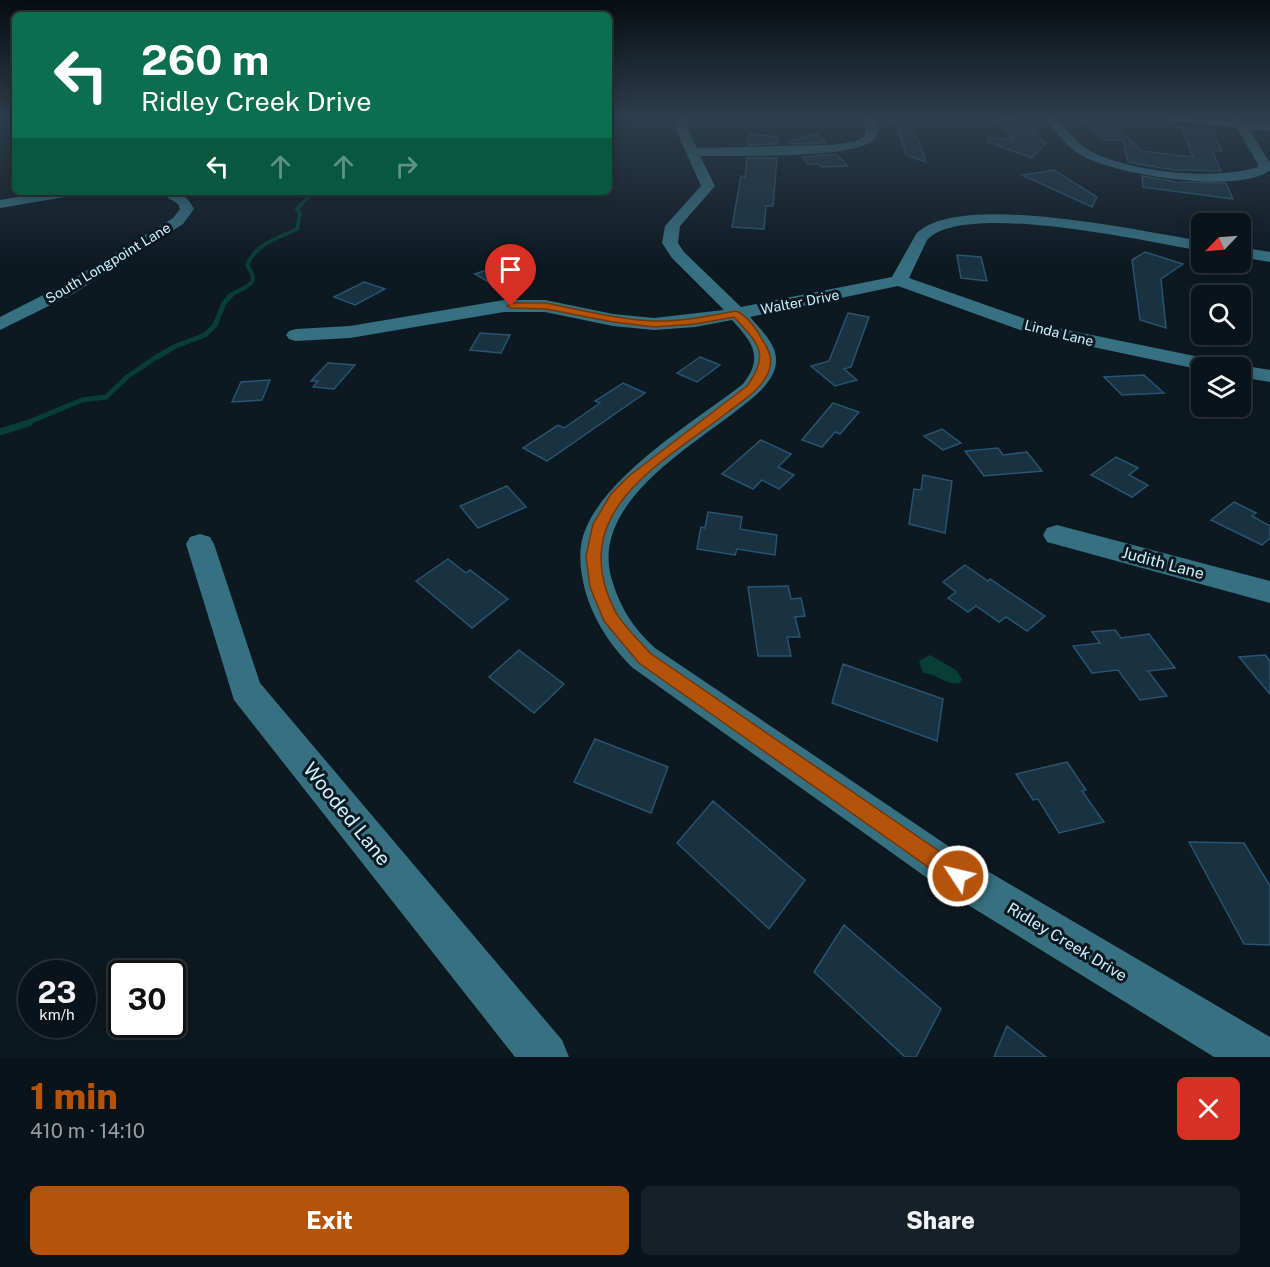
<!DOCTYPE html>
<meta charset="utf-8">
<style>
:root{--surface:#091319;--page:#172026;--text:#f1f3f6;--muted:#999ea2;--line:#293238;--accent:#b45309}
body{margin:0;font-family:"Public Sans",sans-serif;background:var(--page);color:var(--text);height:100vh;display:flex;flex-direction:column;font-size:22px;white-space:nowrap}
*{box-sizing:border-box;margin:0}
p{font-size:20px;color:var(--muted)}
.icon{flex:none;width:33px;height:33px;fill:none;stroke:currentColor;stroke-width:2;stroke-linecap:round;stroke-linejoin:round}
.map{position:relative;height:1057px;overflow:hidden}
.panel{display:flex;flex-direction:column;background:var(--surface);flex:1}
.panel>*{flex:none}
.guide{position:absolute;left:12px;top:12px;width:600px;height:183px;border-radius:9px;box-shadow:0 3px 15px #0003,0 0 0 2px var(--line);background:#0b6e4f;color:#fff;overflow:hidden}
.needle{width:39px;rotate:245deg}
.tools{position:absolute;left:1191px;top:213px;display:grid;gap:12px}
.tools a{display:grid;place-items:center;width:60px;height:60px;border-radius:9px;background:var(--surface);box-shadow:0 3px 15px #0003,0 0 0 2px var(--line);font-size:30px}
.speed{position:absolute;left:18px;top:960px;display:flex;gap:12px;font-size:30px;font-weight:700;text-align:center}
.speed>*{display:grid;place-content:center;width:78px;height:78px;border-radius:50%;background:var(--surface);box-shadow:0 3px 15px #0003,0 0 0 2px var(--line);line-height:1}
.speed small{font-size:15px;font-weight:400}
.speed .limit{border:3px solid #111;border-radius:9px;background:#fff;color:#111}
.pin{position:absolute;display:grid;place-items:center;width:51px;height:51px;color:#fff;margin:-62px -26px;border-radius:50% 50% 50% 0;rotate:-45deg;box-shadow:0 0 6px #0007}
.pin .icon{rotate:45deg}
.me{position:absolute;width:66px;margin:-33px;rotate:305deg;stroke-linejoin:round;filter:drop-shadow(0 0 4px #0008)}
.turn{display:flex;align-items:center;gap:21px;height:126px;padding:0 30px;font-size:27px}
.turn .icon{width:78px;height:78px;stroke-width:2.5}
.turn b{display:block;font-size:42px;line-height:51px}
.lanes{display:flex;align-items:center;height:57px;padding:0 30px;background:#0003;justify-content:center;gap:30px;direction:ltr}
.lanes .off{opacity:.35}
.round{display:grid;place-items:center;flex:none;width:63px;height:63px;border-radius:9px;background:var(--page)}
.head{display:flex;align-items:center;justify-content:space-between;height:102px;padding:0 30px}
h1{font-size:36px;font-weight:800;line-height:45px;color:var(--accent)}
.cta{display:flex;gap:12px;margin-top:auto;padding:12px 30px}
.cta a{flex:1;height:69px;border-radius:9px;background:var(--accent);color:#fff;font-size:24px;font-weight:800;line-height:69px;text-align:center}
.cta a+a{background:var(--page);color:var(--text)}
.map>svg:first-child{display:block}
.water{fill:#083e34}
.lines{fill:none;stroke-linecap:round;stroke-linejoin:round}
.stream-far3{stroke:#083e34;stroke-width:3}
.stream-far2{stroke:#083e34;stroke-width:4}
.stream-far1{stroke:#083e34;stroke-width:5}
.stream{stroke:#083e34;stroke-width:7}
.building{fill:#183242;stroke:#29546f;stroke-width:1.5}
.minor{fill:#367081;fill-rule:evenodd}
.route{fill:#b45309;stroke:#753606;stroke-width:1.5}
.labels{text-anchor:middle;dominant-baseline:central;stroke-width:6;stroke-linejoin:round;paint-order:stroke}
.far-street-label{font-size:14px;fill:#ccf0ff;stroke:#0c1921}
.street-label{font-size:16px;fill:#ccf0ff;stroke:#0c1921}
.near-street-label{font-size:20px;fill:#ccf0ff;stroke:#0c1921}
</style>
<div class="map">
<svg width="1270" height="1057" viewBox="0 0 1270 1057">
<rect width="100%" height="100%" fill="#0c1921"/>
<path class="water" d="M930 655 956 670 962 679 960 683C947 686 936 673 923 673L919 661Z"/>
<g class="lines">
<path class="stream-far3" d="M307 197 312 192"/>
<path class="stream-far2" d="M229 297C242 285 263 288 247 265 257 243 276 239 297 229L300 213 297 209 309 196"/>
<path class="stream-far1" d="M24 424 82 400 106 397 127 377 155 358 176 346 205 335 215 325 224 303 231 295"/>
<path class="stream" d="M0 432 29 423"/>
</g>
<path class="building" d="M894 118H910L926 162 906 155Z
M997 118 1022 119 1046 143 1032 158 988 142V138L1013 139Z
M1084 121 1112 122 1141 151 1193 157 1181 127 1213 132 1222 151 1212 150 1221 171 1173 170 1128 162 1123 140H1103Z
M749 134 778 137V144L748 145Z
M817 134 826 143 791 144 789 141Z
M836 154 848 166 822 167 818 164H808L802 157Z
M747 158H777L773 206H766L764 229 732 227 741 176 745 177Z
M1054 170 1097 197 1092 207 1022 175Z
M1142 176 1176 182 1226 183 1233 199 1143 187Z
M1145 252 1183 264 1161 279 1166 328 1140 320 1132 260Z
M957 255 981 257 987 281 961 278Z
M495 267 518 279 497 287 475 274Z
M364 282 385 289 355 305 334 297Z
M848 313 869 317 851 367 844 369 857 380 835 386 811 366 829 361Z
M480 333 494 334 510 335 501 353 470 350Z
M700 357 720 365 697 382 677 373Z
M328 363 355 365 334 389 313 387 318 381H311Z
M1144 375 1164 393 1122 395 1104 377Z
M270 380 262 400 232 402 241 382Z
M623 383 645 393 547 461 523 448 558 425 564 428 600 403 595 401Z
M833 403 859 412 840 434 835 432 822 447 802 440Z
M942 429 961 443 943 450 924 436Z
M761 440 791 454 778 467 794 475 779 489 762 480 753 489 722 474Z
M998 448 1003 455 1027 452 1042 471 984 476 965 451Z
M1116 457 1138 468 1129 475 1148 485 1132 497 1091 475Z
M923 475 952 481 945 533 909 524 914 489 921 490Z
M507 486 526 507 478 528 460 506Z
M1234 502 1256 513 1252 516 1270 526V538L1262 545 1211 520Z
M708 512 742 517 740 529 777 535 775 555 737 549 735 555 697 549 701 527 705 528Z
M448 559 466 573 470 570 508 599 472 628 416 581Z
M965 565 988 581 990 579 1045 616 1027 631 1006 617 999 622 976 606 968 612 948 598 956 592 943 582Z
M788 586 791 599 801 598 805 616 795 617 800 637H787L791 656H758L748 587Z
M1115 630 1121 638 1149 634 1175 668 1148 671 1167 696 1140 700 1118 670 1092 673 1073 646 1100 643 1092 632Z
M519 650 564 684 534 713 489 677Z
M1265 655 1270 661V694L1239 657Z
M843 664 943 699 937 741 832 703Z
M595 739 668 767 651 813 574 782Z
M1067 762 1086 790 1082 791 1104 822 1059 833 1038 799 1033 800 1016 774Z
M713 801 805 880 769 929 677 843Z
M1189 842 1244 843 1270 886V945L1244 944Z
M844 925 941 1009 916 1057H905L814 972Z
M1007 1026 1046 1057H994Z"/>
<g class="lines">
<path class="minor" d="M679 118H690C686 130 692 138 697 148L830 145 856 141 864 137 866 131 863 118H874L878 131 875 139C854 160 734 155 700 156L715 186 680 226 678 243 684 252 741 307 892 277 916 234C957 190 1144 232 1202 241V251C1149 242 963 200 927 240L909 278 1043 325 1224 362 1233 366 1240 365 1270 370V382L1240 377V368H1202V370L1031 334 898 286 750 317C759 328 776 343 776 359 777 382 751 399 736 411 686 450 589 506 612 580 620 608 634 629 655 648L972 862 1270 1037V1057H1214L944 890 633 668C611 647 593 619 585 590 580 570 577 548 586 528 609 473 696 420 743 384 764 357 753 343 732 320L695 327 654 330 613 326 545 312H504L350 338 296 341 289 339 286 335 289 331 296 329 350 326 504 300H545L613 314 654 318 724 310 672 258 662 243 665 226 701 186 677 132 676 125Z
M1046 118H1057C1067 130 1076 143 1090 151 1130 172 1214 181 1258 167V164L1237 128 1174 121 1169 118 1233 121 1232 118H1243L1245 122 1270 125V131L1249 129 1270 163V170C1239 195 1114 175 1081 155 1066 147 1056 132 1046 118Z
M46 192H78L71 196 0 208V200Z
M159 192C175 192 187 193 194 209L183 224 73 294 0 330V317L61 286 173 218 180 209 178 204Z
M1240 247 1270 252V262L1240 257Z
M1057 525 1270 581V603L1047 542 1043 535 1047 528Z
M200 534 210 537 214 544 260 683 562 1040 569 1057H515L234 700 186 544 190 537Z"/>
</g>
<linearGradient id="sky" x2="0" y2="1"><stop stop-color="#070e12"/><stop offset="0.44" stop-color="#2e3e4e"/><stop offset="1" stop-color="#2e3e4e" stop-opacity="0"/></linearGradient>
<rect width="1270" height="266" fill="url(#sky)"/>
<path class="route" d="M546 303C581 310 616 319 652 321 680 322 709 316 736 311 747 315 758 331 763 341 769 350 773 359 769 371 762 389 742 401 728 412 662 463 564 512 615 611 623 626 639 640 650 653L965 869 968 876 965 883 958 886 951 883 639 663 604 621 590 587 586 556 593 524 611 494 629 476 747 386C771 353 758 344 734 317L695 324 654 327 613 322 546 309 511 308 507 306 511 303Z"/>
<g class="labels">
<g class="far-street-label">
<text transform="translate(108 263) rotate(-31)">South Longpoint Lane</text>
<text transform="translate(800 302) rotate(-11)">Walter Drive</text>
<text transform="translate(1059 333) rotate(14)">Linda Lane</text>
</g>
<g class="street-label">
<text transform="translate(1163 563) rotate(15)">Judith Lane</text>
<text transform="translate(1067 942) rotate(31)">Ridley Creek Drive</text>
</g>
<g class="near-street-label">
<text transform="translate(347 814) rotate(51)">Wooded Lane</text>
</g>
</g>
</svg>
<div class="tools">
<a><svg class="needle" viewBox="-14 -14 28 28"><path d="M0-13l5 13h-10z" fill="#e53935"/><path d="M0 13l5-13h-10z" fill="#999ea2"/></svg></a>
<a><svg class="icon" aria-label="search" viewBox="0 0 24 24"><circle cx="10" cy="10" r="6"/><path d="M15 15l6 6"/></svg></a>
<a><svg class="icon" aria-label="layers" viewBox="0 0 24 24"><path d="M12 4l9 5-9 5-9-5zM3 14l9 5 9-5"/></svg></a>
</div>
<div class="speed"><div>23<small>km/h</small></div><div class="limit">30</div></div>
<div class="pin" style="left:511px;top:306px;background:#d93025"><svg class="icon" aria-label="arrive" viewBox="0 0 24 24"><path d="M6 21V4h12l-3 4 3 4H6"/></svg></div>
<svg class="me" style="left:958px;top:876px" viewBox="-20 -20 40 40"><circle r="17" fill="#b45309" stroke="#fff" stroke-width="3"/><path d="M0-11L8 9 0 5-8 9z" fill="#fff"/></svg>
<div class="guide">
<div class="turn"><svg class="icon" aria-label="left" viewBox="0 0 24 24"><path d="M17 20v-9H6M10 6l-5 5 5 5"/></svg><div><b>260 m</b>Ridley Creek Drive</div></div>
<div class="lanes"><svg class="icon" aria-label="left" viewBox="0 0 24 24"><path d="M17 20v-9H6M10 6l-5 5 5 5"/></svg><svg class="icon off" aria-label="ahead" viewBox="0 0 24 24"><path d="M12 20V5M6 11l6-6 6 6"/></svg><svg class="icon off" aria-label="ahead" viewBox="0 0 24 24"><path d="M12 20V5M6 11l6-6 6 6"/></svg><svg class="icon off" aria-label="right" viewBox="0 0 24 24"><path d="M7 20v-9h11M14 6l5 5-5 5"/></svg></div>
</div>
</div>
<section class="panel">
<div class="head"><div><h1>1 min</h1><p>410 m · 14:10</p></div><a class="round" style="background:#d93025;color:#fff"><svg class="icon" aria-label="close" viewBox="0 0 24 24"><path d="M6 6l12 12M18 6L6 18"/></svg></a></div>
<div class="cta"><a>Exit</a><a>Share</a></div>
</section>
